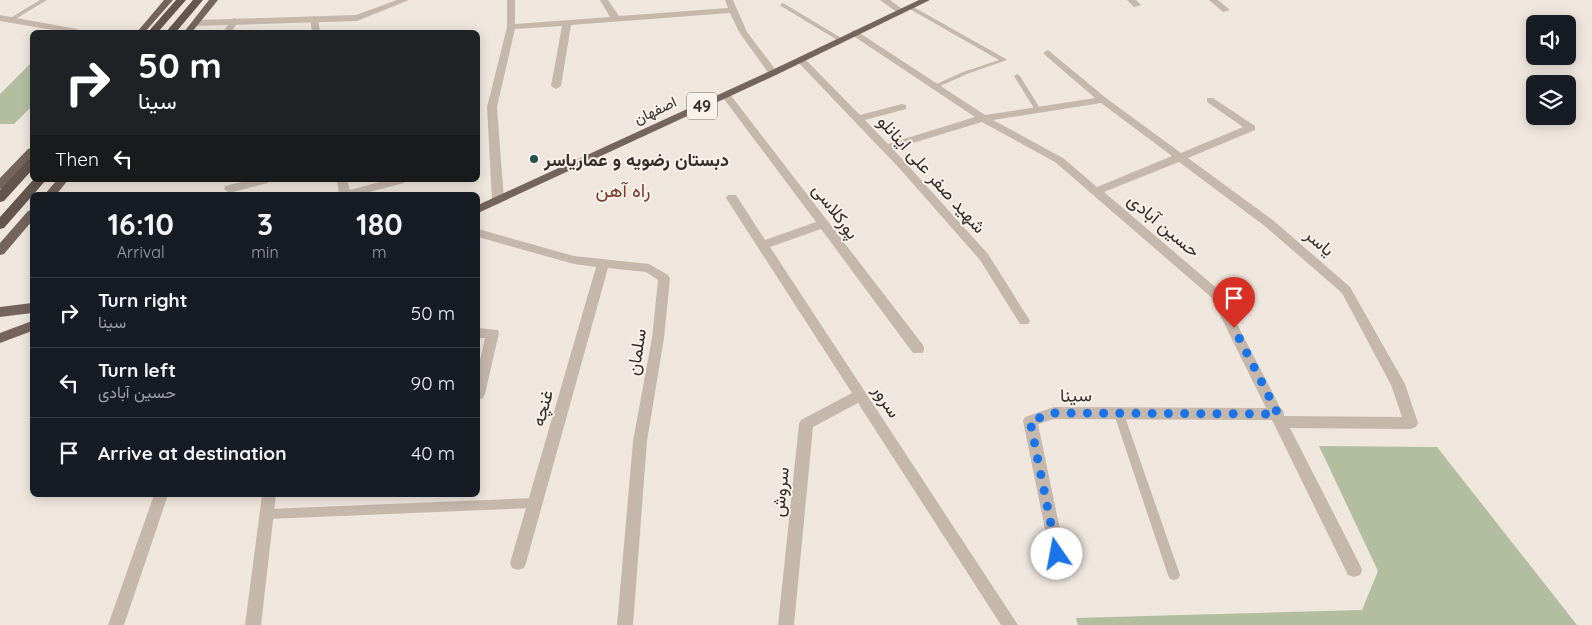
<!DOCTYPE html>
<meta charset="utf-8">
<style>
:root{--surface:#171b24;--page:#20242c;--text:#f1f3f6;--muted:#9ea1a6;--line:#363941}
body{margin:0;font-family:Quicksand,Vazirmatn,sans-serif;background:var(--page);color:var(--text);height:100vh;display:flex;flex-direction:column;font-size:19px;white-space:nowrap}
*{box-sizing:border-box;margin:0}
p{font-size:16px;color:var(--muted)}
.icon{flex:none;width:28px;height:28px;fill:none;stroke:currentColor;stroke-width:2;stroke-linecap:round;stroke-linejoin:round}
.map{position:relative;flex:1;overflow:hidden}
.panel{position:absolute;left:30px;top:192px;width:450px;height:305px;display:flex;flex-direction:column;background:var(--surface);border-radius:8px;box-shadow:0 2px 12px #0003}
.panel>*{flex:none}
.banner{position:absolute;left:30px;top:30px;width:450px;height:152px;border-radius:8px;box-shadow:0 2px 12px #0003;background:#202124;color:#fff;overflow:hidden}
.buttons{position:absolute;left:1526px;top:15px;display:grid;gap:10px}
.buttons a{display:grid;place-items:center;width:50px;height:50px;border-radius:8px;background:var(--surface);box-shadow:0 2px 12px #0003;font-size:25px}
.pin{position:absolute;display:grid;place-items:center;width:42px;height:42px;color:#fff;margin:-51px -21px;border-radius:50% 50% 50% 0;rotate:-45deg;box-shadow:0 0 5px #0007}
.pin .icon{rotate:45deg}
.me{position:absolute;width:55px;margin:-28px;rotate:348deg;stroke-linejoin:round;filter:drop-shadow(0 0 4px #0008)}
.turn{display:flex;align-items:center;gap:18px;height:105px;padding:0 25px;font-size:22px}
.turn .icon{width:65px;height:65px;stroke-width:2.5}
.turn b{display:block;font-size:35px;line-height:42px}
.then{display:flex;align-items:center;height:48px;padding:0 25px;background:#0003;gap:10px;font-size:19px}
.eta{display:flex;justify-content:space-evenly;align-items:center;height:85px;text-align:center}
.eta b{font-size:30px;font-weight:800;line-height:35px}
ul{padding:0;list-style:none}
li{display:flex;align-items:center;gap:15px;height:70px;padding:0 25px;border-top:1px solid var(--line)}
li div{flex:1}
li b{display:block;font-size:19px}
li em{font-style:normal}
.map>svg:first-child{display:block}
.green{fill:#b3bd9f}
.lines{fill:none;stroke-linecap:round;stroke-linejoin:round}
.service{fill:#c6b7ab;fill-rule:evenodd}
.minor{fill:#c6b7ab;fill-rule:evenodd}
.tertiary{fill:#c6b7ab;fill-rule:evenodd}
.primary{fill:#75645c;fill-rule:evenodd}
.trunk{fill:#64564f;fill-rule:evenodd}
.route{stroke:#1a73e8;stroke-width:9;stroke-dasharray:0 16.2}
.poi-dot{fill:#244f51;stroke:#f7f1ea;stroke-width:2}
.labels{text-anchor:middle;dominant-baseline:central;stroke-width:4;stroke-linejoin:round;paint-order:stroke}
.far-street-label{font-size:15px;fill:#352d29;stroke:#f7f1ea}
.shield{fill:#f7f1ea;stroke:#6f6863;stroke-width:1}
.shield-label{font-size:16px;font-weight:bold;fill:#352d29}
.poi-label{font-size:18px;font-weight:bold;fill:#352d29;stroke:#f7f1ea;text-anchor:start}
.street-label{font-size:18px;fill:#352d29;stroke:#f7f1ea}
.neighbourhood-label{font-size:19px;fill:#7a3d2c;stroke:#f7f1ea}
</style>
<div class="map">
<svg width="1592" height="625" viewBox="0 0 1592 625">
<rect width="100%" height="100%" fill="#efe7de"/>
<path class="green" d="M32 62V106L14 124H0V94Z
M1319 446 1437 447 1577 625H1078L1076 618 1362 610 1378 571Z"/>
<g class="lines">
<path class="service" d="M40 0H47L12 21 7 20Z
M783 3 843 39 844 40 839 41 781 6 780 5Z
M910 5 1006 59 1007 60 967 74 936 88H932V86L963 72 999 60 908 8 907 7Z
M1017 74 1020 76 1041 110 1040 111 1038 112 1035 110 1014 76Z
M1119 410 1122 411 1124 414 1180 575 1178 579 1174 580 1170 579 1168 575 1114 414 1116 411Z
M535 498 539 500 540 503 539 506 535 508 268 519 264 517 263 514 264 511 268 509Z"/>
<path class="minor" d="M507 0H515V24L610 17 600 0H608L619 16 728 8 725 0H733L747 32 778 73 776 75H770L739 32 730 13 571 25 561 86 556 89 551 86 562 26 515 29 497 107 504 200 498 204 492 200 487 107 507 27Z
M880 0H890L905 11 898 13Z
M1127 0H1136L1141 5 1134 7Z
M1209 0H1218L1230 10 1223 12Z
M0 15 77 29 81 32H65L0 21Z
M314 16 318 19 320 32H312L310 19Z
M235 18 239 21 231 32H223L232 19Z
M855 30 985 115 1095 98 1045 55 1043 53 1048 50 1106 98 1181 153 1243 127 1207 102V98H1213L1255 126V130L1188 158 1274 221 1350 287 1405 384 1418 423 1416 427 1411 429 1290 428 1360 565 1362 570 1360 575 1354 577 1348 575 1272 420 1054 419 1038 424 1069 573 1067 578 1061 580 1055 578 1023 421 1025 417 1054 407 1266 408 1211 297 1055 162 982 122 893 149 988 254 1030 321 1028 324H1020L980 260 900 169 796 60 801 57 804 58 860 115 902 104 906 105V109L865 120 888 144 975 117 852 35V31ZM1101 103 1172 156 1097 187 1063 158 993 120ZM1179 162 1266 227 1342 293 1391 385 1402 417 1284 416 1283 410 1281 409 1220 291 1104 192Z
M726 92 729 93 923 345 924 349 923 353H913L821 229 770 247 1018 625H1001L858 403 813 427 794 625H778L799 424 801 420 852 393 726 198 728 195H736L765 240 816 222 721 95Z
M250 180H269L268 183 229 193 224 189 225 186Z
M337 180H347L350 190 387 180H405L404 183 358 195H339Z
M478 229 574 256 649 264 668 275 670 278 664 338 647 441 633 625H617L633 441 652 338 658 280 646 272 608 268 526 563 524 568 518 570 512 568 510 563 596 267 574 264 478 237Z
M478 328 498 330 499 333 485 394 483 398 478 400V369L485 338H478Z
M154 495H168L124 625H108Z
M262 495H276L261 625H245Z"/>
<path class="tertiary" d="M397 0H409L357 21 196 26 192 23 196 20 356 15Z"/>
<path class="primary" d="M164 0H173L145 32H137Z
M209 0H218L192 32H184Z
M919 0H930L776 75 478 213V205L770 71Z
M32 148V157L4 188 0 189V178L28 149Z
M57 180H68L56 195H44Z
M32 210V221L4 254 0 255V243L28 211Z
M32 303V313L0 317V307Z
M32 321V331L0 343V333Z"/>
<path class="trunk" d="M176 0H186L158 32H148Z
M193 0H203L176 32H166Z
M32 159V170L4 201 0 202V190L28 160Z
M33 180H46L4 228 0 229V217Z"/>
</g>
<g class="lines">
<path class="route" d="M1057 554 1030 421 1054 413 1278 414 1234 328"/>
</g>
<circle class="poi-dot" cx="534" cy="159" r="5"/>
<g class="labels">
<g class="far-street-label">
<text transform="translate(655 110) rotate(-25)">اصفهان</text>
</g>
<rect class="shield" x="687" y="92.5" width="30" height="27" rx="4"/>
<g class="shield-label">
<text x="702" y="106">49</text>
</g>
<g class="poi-label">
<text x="544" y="159">دبستان رضویه و عماریاسر</text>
</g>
<g class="street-label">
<text transform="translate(932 174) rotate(48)">شهید صفر علی اینانلو</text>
<text transform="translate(836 211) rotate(53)">پورکلاسی</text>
<text transform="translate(1164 225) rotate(40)">حسین آبادی</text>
<text transform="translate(1320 242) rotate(41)">یاسر</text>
<text transform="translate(636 352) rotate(-81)">سلمان</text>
<text transform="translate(1076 395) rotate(-1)">سینا</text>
<text transform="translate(887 401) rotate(57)">سرور</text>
<text transform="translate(542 408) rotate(-74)">غنچه</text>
<text transform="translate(780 492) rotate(-84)">سروش</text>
</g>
<g class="neighbourhood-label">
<text x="623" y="190">راه آهن</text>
</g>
</g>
</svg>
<div class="buttons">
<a><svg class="icon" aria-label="sound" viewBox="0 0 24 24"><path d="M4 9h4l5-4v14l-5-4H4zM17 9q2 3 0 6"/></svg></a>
<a><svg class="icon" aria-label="layers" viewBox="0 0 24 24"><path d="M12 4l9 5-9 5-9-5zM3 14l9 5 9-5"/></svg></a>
</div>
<div class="pin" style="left:1234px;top:328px;background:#d93025"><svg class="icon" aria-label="arrive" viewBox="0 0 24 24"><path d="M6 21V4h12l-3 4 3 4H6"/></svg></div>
<svg class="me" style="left:1057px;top:554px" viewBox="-20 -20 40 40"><circle r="19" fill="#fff"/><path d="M0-13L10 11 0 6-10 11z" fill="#1a73e8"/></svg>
<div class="banner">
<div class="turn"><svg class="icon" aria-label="right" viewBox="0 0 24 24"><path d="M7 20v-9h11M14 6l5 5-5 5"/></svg><div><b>50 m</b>سینا</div></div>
<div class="then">Then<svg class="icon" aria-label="left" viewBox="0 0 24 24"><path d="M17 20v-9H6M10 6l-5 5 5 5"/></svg></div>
</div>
<section class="panel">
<div class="eta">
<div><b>16:10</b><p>Arrival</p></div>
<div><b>3</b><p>min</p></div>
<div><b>180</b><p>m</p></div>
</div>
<ul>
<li><svg class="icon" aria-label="right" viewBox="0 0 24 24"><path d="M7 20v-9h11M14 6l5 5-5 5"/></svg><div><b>Turn right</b><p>سینا</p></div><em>50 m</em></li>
<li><svg class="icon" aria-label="left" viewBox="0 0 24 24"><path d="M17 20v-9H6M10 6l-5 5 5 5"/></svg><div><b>Turn left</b><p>حسین آبادی</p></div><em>90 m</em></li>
<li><svg class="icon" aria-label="arrive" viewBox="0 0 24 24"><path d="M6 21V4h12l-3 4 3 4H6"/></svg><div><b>Arrive at destination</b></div><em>40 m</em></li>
</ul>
</section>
</div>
